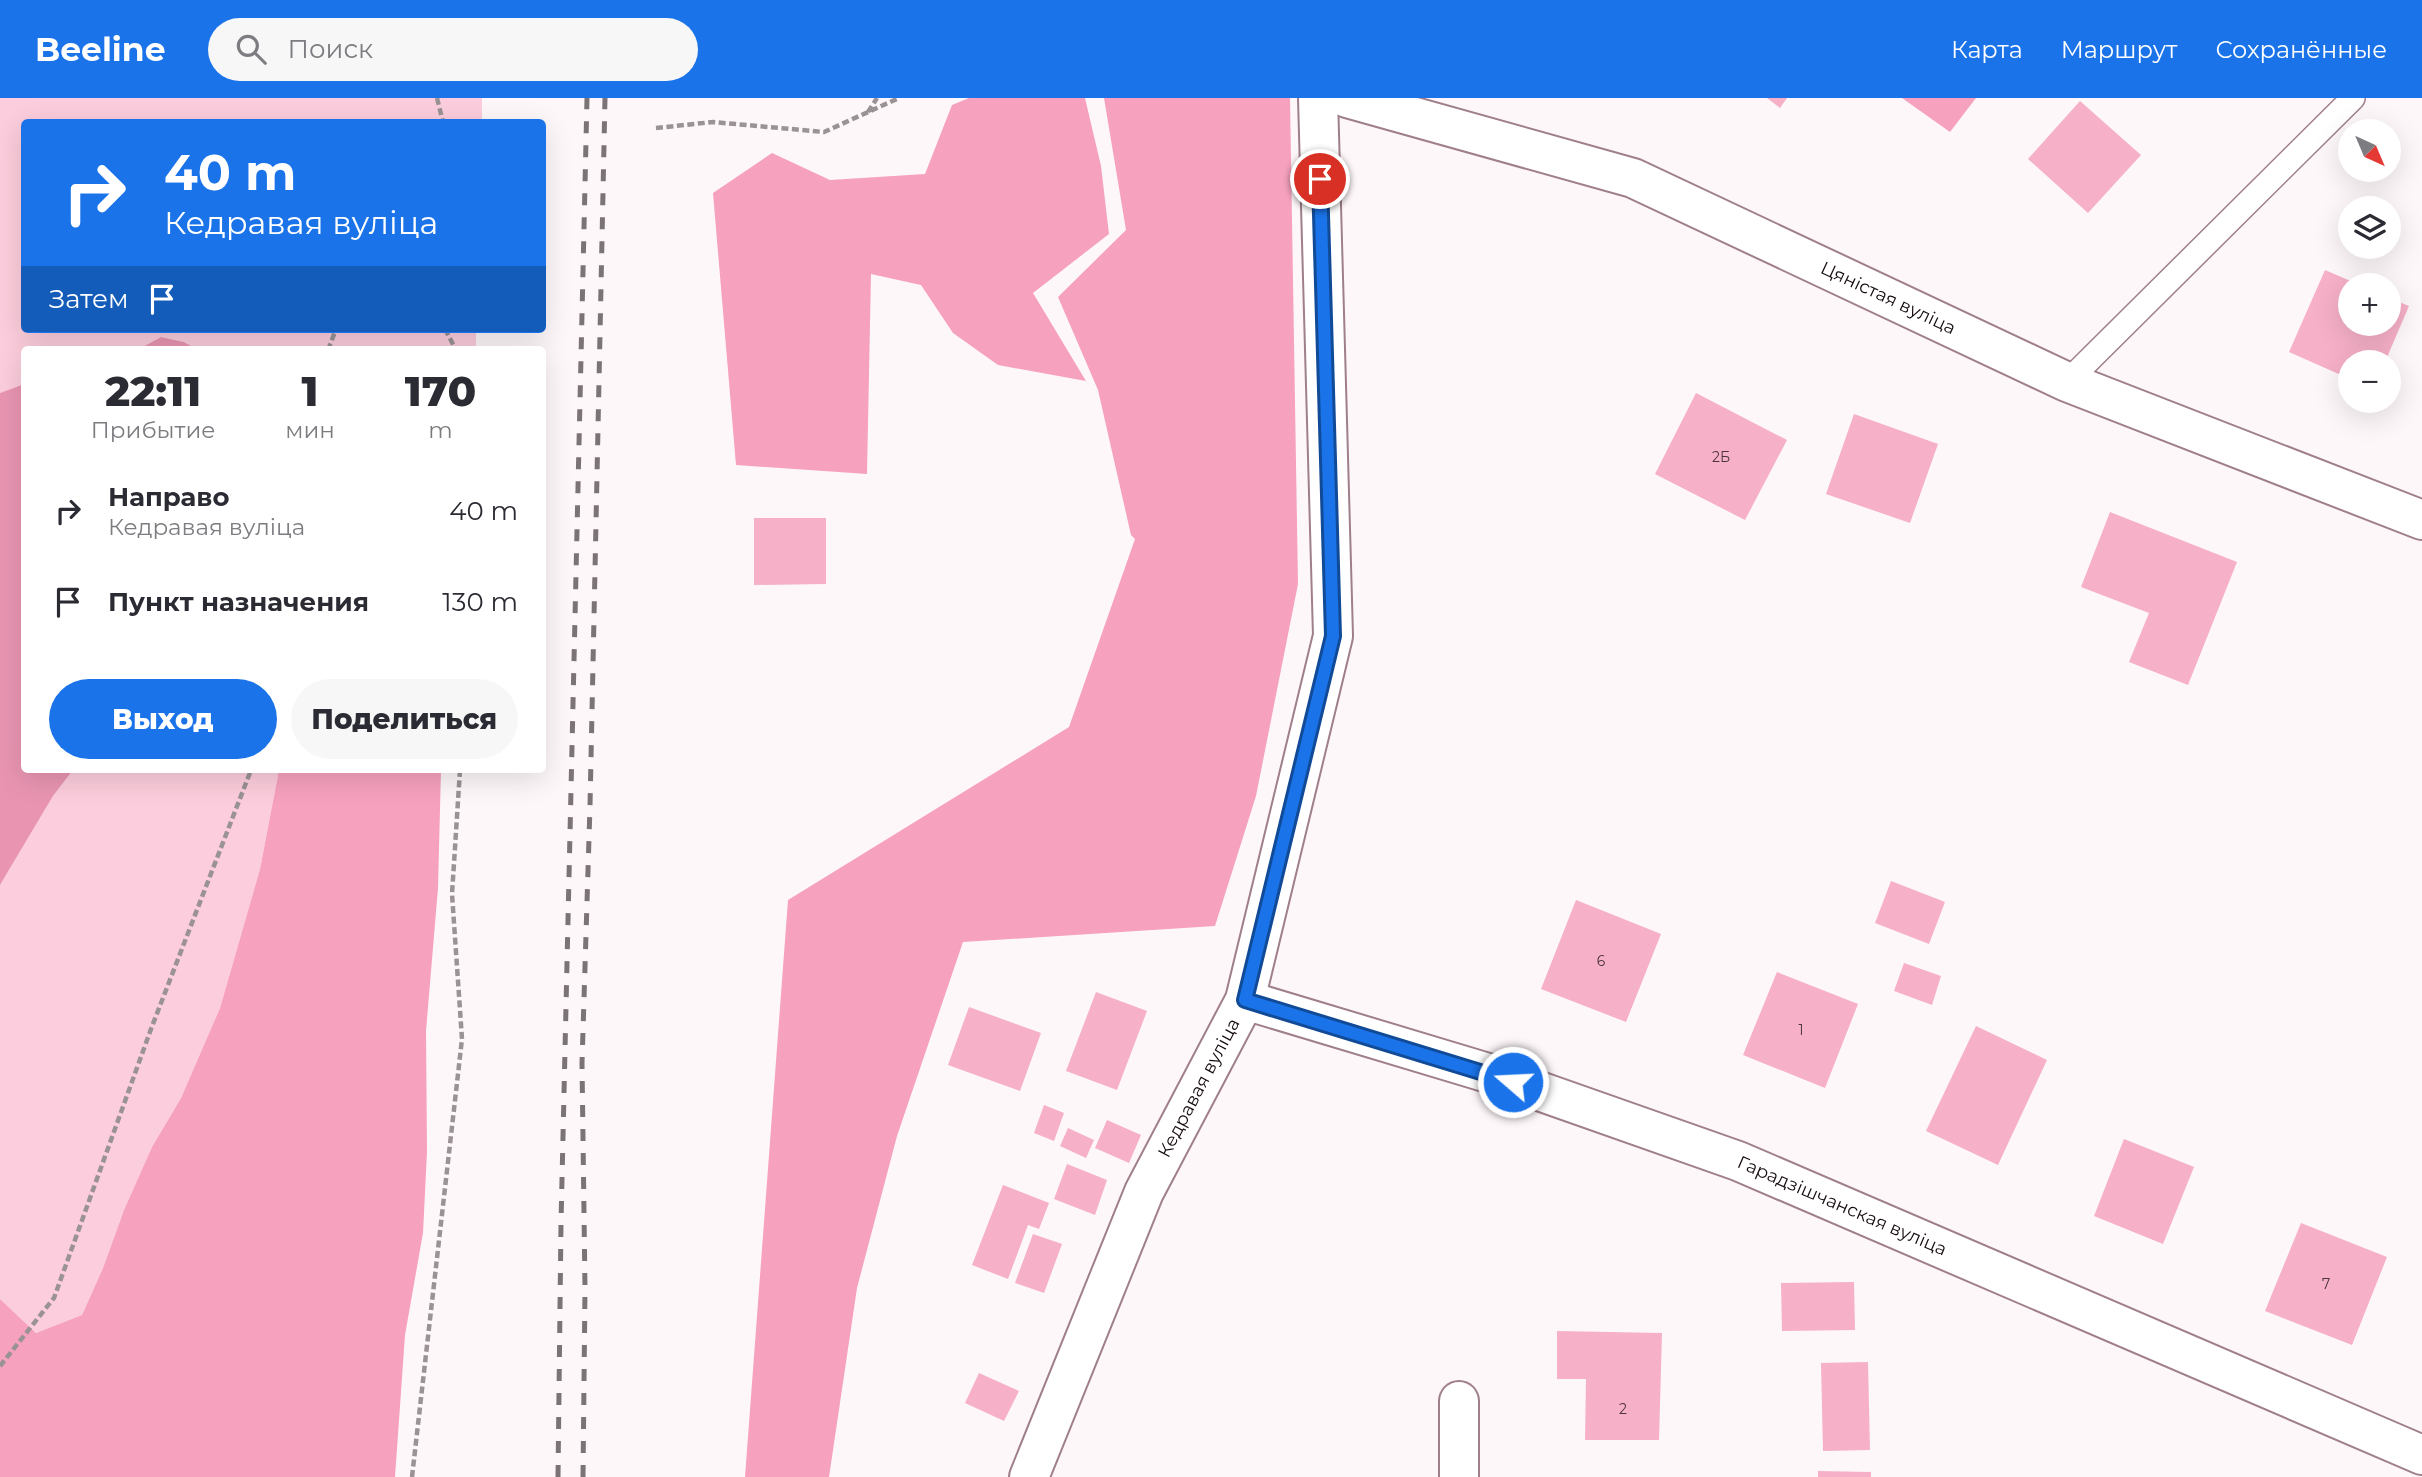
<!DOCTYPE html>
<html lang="ru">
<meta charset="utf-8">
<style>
:root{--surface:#fff;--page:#f7f7f7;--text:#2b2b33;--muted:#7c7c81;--accent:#1a73e8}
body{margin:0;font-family:Montserrat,sans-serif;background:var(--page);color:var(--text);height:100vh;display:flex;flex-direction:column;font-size:26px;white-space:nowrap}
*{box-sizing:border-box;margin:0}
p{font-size:23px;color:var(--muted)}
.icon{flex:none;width:38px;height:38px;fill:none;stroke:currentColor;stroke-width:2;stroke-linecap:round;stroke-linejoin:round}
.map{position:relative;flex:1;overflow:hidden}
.drawer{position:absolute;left:21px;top:248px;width:525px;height:427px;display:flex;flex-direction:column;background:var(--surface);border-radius:7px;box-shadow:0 7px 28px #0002}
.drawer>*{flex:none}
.hud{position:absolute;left:21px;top:21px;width:525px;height:214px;border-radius:7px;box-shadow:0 7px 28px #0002;background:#1a73e8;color:#fff;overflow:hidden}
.needle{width:46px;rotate:136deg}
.controls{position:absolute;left:2338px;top:21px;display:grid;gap:14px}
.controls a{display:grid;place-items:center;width:63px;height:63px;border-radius:50%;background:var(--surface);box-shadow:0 7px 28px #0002;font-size:35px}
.pin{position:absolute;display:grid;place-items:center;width:60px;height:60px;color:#fff;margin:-30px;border:4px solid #fff;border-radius:50%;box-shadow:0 2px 7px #0007}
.me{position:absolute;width:77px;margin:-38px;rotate:289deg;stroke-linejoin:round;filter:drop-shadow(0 0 5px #0008)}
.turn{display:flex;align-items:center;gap:24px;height:147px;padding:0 28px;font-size:32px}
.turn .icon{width:91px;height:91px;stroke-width:2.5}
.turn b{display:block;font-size:49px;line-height:60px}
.then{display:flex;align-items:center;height:66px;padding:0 28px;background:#0003;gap:14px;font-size:26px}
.eta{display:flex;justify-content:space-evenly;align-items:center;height:119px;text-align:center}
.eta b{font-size:42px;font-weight:800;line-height:49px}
.primary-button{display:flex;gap:14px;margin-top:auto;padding:14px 28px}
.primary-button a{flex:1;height:80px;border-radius:42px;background:var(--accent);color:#fff;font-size:28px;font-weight:800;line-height:80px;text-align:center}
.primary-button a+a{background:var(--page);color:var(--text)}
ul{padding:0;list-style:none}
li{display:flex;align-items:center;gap:21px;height:91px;padding:0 28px}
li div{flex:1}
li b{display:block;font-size:26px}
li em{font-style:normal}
header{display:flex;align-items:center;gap:42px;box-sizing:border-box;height:98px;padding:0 35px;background:var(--accent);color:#fff}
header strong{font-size:33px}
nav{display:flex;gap:38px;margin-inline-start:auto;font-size:24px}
.search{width:490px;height:63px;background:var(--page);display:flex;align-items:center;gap:18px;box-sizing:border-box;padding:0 24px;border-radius:38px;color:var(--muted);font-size:26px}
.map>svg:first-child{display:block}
.green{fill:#fccddc}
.forest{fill:#f6a1be}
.water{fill:#e995b2}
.building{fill:#f6b0c7}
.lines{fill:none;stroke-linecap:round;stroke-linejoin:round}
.service-casing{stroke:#9f7f8a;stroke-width:26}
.minor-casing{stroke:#9f7f8a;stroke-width:42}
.path{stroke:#9a9295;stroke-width:4.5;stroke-dasharray:7 3.5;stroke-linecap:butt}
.service{stroke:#fff;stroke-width:23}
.minor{stroke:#fff;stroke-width:38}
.rail{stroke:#7c7376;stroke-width:5;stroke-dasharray:12 12;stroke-linecap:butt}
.route-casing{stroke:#114b97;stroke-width:18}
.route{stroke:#1a73e8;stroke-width:12}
.labels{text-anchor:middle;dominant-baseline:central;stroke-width:5;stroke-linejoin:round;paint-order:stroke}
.number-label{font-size:14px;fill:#4d343c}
.street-label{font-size:18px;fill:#150a0e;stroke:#fef7f9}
</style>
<header>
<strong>Beeline</strong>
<div class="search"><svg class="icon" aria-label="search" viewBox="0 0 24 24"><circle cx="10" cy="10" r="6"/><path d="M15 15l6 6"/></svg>Поиск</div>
<nav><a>Карта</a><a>Маршрут</a><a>Сохранённые</a></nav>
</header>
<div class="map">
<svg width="2422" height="1379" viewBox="0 0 2422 1379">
<rect width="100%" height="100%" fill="#fef7f9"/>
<path class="green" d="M0 0H482V24H24V231H476V252H198L184 244 161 239 137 252H24V286L0 295Z
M73 672H279L260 771 220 910 181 1000 152 1049 124 1112 103 1170 82 1217 36 1235 0 1201V787L53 698Z"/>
<path class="forest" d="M969 0H1085L1101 68 1109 136 1033 195 1086 283 998 267 953 235 921 187 871 176 867 376 736 367 713 95 772 55 830 82 925 76 952 7Z
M1104 0H1290L1298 486 1256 698 1215 828 963 844 897 1038 857 1190 829 1379H745L788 802 1069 629 1135 441 1131 437 1098 292 1058 199 1126 132Z
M1902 0H1976L1950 34Z
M279 672H441L438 790 426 933 427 1054 423 1135 405 1237 395 1379H0V1201L36 1235 82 1217 103 1170 124 1112 152 1049 181 1000 220 910 260 771Z"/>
<path class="water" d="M161 239 184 244 198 252H137Z
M24 286V672H73L53 698 0 787V295Z"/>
<path class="building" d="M1767 0H1787L1780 10Z
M2080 3 2141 57 2088 115 2028 61Z
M2325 172 2360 187H2350V226H2389V200L2409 208 2385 264H2350V281L2289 254Z
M1696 295 1787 342 1745 422 1655 376Z
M1854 316 1938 346 1910 425 1826 396Z
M2110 414 2237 464 2188 587 2129 564 2149 515 2081 489Z
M754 420H826V486L754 487Z
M1891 783 1945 804 1929 846 1875 825Z
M1576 802 1661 836 1626 924 1541 891Z
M1904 865 1941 878 1932 907 1894 893Z
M1777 874 1858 906 1825 990 1743 957Z
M1096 894 1147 913 1117 992 1066 973Z
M969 909 1041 935 1020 993 948 967Z
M1976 928 2047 962 1998 1067 1926 1033Z
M1044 1007 1064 1015 1054 1043 1034 1035Z
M1107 1022 1141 1037 1129 1065 1095 1050Z
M1068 1030 1094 1042 1086 1060 1060 1048Z
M2124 1041 2194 1069 2163 1146 2094 1118Z
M1067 1066 1107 1082 1095 1117 1054 1101Z
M1003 1087 1049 1105 1039 1131 1028 1127 1008 1181 972 1167Z
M2301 1125 2387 1159 2352 1247 2265 1213Z
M1033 1136 1062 1146 1044 1195 1015 1185Z
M1854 1184 1855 1232 1782 1233 1781 1185Z
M1557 1233 1662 1235 1659 1342H1585L1586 1281H1557Z
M1868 1264 1870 1352 1823 1353 1821 1265Z
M979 1275 1019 1293 1004 1323 965 1305Z
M1818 1373 1871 1374V1379H1818Z"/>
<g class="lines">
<g class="service-casing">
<path id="service" d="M2067 284 2353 0"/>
</g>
<g class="minor-casing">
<g id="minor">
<path id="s1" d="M1347 0 1633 80 2067 284 2422 422"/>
<path id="s2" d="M1245 902 1488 975 1738 1063 2422 1357"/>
<path d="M1459 1303V1379"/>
<path id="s3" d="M1029 1379 1144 1094 1245 902 1333 538 1318 0"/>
</g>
</g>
<path class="path" d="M437 0 443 24
M868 14 877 0
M656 30 713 24 824 34 899 0
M542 33H543
M445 231 456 252
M328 252 336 231
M0 1268 54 1200 151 931 251 672
M412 1379 462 941 452 796 460 672"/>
<use href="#service" class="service"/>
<use href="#minor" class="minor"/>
<path class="rail" d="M558 1379 561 1125 587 0
M583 1379 585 1191 582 965 590 708 605 0"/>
</g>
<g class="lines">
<g class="route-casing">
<path id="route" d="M1320 81 1333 538 1245 902 1513 984"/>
</g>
<use href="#route" class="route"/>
</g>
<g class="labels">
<g class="number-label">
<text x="1721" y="359">2Б</text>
<text x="1601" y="863">6</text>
<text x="1801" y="932">1</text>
<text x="2326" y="1186">7</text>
<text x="1623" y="1311">2</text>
</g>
<g class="street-label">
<text stroke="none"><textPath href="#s1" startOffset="579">Цяністая вуліца</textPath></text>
<text stroke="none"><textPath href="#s3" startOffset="425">Кедравая вуліца</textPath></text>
<text stroke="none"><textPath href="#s2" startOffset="632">Гарадзішчанская вуліца</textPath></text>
</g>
</g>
</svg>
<div class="controls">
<a><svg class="needle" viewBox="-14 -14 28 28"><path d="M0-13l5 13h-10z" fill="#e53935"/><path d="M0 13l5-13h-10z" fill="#7c7c81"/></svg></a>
<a><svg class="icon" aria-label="layers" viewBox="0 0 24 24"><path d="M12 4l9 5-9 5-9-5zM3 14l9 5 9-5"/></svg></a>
<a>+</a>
<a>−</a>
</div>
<div class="pin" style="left:1320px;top:81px;background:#d93025"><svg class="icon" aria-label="arrive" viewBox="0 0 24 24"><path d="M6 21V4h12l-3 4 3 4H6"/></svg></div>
<svg class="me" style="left:1513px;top:984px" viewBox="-20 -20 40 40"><circle r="17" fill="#1a73e8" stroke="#fff" stroke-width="3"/><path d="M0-11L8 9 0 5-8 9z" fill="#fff"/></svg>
<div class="hud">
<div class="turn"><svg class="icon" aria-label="right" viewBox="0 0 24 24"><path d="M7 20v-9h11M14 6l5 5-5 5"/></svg><div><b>40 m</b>Кедравая вуліца</div></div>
<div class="then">Затем<svg class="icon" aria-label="arrive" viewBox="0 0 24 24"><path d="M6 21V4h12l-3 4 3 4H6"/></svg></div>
</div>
<section class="drawer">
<div class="eta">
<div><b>22:11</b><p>Прибытие</p></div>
<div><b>1</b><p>мин</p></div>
<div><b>170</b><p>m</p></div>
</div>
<ul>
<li><svg class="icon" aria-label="right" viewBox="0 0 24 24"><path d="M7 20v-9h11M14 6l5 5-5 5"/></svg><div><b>Направо</b><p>Кедравая вуліца</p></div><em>40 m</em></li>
<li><svg class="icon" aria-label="arrive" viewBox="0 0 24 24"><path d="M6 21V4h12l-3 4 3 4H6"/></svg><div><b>Пункт назначения</b></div><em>130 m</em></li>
</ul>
<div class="primary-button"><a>Выход</a><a>Поделиться</a></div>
</section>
</div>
